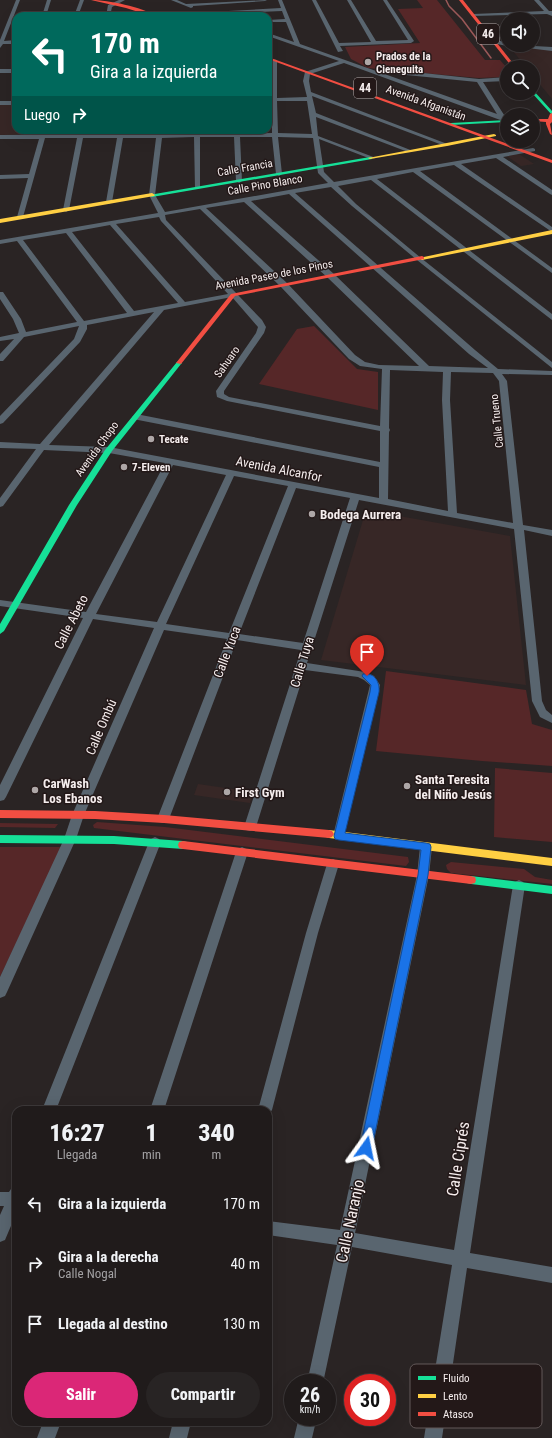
<!DOCTYPE html>
<html lang="es">
<meta charset="utf-8">
<style>
:root{--surface:#201b1b;--page:#282424;--text:#f1f3f6;--muted:#a2a1a3;--line:#3d393a;--accent:#db2777}
body{margin:0;font-family:"Roboto Condensed",sans-serif;background:var(--page);color:var(--text);height:100vh;display:flex;flex-direction:column;font-size:15px;white-space:nowrap}
*{box-sizing:border-box;margin:0}
p{font-size:13px;color:var(--muted)}
.icon{flex:none;width:22px;height:22px;fill:none;stroke:currentColor;stroke-width:2;stroke-linecap:round;stroke-linejoin:round}
.map{position:relative;flex:1;overflow:hidden}
.details{position:absolute;left:12px;top:1106px;width:260px;height:320px;display:flex;flex-direction:column;background:var(--surface);border-radius:12px;box-shadow:0 4px 16px #0002,0 0 0 1px var(--line)}
.details>*{flex:none}
.guide{position:absolute;left:12px;top:12px;width:260px;height:122px;border-radius:12px;box-shadow:0 4px 16px #0002,0 0 0 1px var(--line);background:#00695c;color:#fff;overflow:hidden}
.buttons{position:absolute;left:500px;top:12px;display:grid;gap:8px}
.buttons a{display:grid;place-items:center;width:40px;height:40px;border-radius:50%;background:var(--surface);box-shadow:0 4px 16px #0002,0 0 0 1px var(--line);font-size:20px}
.speed{position:absolute;left:284px;top:1374px;display:flex;gap:8px;font-size:20px;font-weight:700;text-align:center}
.speed>*{display:grid;place-content:center;width:52px;height:52px;border-radius:50%;background:var(--surface);box-shadow:0 4px 16px #0002,0 0 0 1px var(--line);line-height:1}
.speed small{font-size:10px;font-weight:400}
.speed .limit{border:6px solid #d22;background:#fff;color:#111}
.pin{position:absolute;display:grid;place-items:center;width:34px;height:34px;color:#fff;margin:-41px -17px;border-radius:50% 50% 50% 0;rotate:-45deg;box-shadow:0 0 4px #0007}
.pin .icon{rotate:45deg}
.me{position:absolute;width:44px;margin:-22px;rotate:12deg;stroke-linejoin:round;filter:drop-shadow(0 0 3px #0008)}
.turn{display:flex;align-items:center;gap:14px;height:84px;padding:0 12px;font-size:18px}
.turn .icon{width:52px;height:52px;stroke-width:2.5}
.turn b{display:block;font-size:28px;line-height:34px}
.then{display:flex;align-items:center;height:38px;padding:0 12px;background:#0003;gap:8px;font-size:15px}
.eta{display:flex;justify-content:space-evenly;align-items:center;height:68px;text-align:center}
.eta b{font-size:24px;font-weight:800;line-height:28px}
.action{display:flex;gap:8px;margin-top:auto;padding:8px 12px}
.action a{flex:1;height:46px;border-radius:24px;background:var(--accent);color:#fff;font-size:16px;font-weight:800;line-height:46px;text-align:center}
.action a+a{background:var(--page);color:var(--text)}
ul{padding:0;list-style:none}
li{display:flex;align-items:center;gap:12px;height:60px;padding:0 12px}
li div{flex:1}
li b{display:block;font-size:15px}
li em{font-style:normal}
.map>svg:first-child{display:block}
.built{fill:#372726}
.green{fill:#562728}
.lines{fill:none;stroke-linecap:round;stroke-linejoin:round}
.stream{stroke:#9b5858;stroke-width:1.5}
.street{fill:#59656f;fill-rule:evenodd}
.fast{fill:#16e098;fill-rule:evenodd}
.slow{fill:#ffcf43;fill-rule:evenodd}
.jam{fill:#f24e42;fill-rule:evenodd}
.route{fill:#1a73e8;stroke:#114b97}
.poi-dot{fill:#aea7a7;stroke:#231818;stroke-width:1.5}
.labels{text-anchor:middle;dominant-baseline:central;stroke-width:3;stroke-linejoin:round;paint-order:stroke}
.far-poi-label{font-size:11px;font-weight:bold;fill:#f5eded;stroke:#231818;text-anchor:start}
.far-street-label{font-size:11px;fill:#f5eded;stroke:#231818}
.shield{fill:#231818;stroke:#b6adad;stroke-width:1}
.shield-label{font-size:12px;font-weight:bold;fill:#f5eded}
.street-label{font-size:13px;fill:#f5eded;stroke:#231818}
.poi-label{font-size:13px;font-weight:bold;fill:#f5eded;stroke:#231818;text-anchor:start}
.near-street-label{font-size:16px;fill:#f5eded;stroke:#231818}
.key{fill:#231818;stroke:#625858;stroke-width:1}
.key-label{font-size:11px;fill:#f5eded}
</style>
<div class="map">
<svg width="552" height="1438" viewBox="0 0 552 1438">
<rect width="100%" height="100%" fill="#2a2424"/>
<path class="built" d="M508 45 552 50V99L533 76V67H526Z
M16 104V130H153V133L0 135V105Z
M519 154 534 164 521 166 507 156Z
M366 510 510 536 526 685 321 660Z
M198 784 253 792 250 803 194 795Z"/>
<path class="green" d="M417 0H437L485 60H500L507 68V77L478 78 368 68 351 59 345 47 420 43 398 9 423 8Z
M314 326 357 369 378 372V410L259 384 297 329Z
M386 671 526 690 532 724 552 730V766L482 761 376 751Z
M495 768 552 773V842L494 837Z
M97 822 165 827 408 857 409 862 406 866 94 828 93 825Z
M0 823 58 824 55 828 0 827Z
M0 847H62L0 977Z
M451 862 524 869 535 877 552 880V884L451 873 447 869 446 865Z"/>
<g class="lines">
<path class="stream" d="M446 0 449 6 462 19 491 58"/>
<path class="street" d="M16 0H20L4 41 16 40V44H3L0 48V40Z
M47 0H51L46 16H42Z
M80 0H84L78 16H74Z
M119 0H125L112 7 110 16H106L108 5Z
M171 0H177L186 4 267 0 265 1 193 6V7L191 8Z
M278 0H282L300 44 497 114 477 82 386 73 383 71 386 69 479 79 507 77V81L483 82 506 118 503 121 344 63 310 74 309 81 311 92 450 145 445 146 312 96 316 113 413 151 408 152 316 117 318 136 376 158 371 159 319 139 324 172 334 182 533 148 535 149V151L503 157 552 190V195L550 194 496 158 461 164 552 227V232L454 165 420 171 552 268V273L413 172 377 179 552 314V320L371 180 338 186 356 204 421 258 552 362V368L417 260 352 206 331 187 295 193 475 350 498 369 552 371V375L502 374 507 381 523 525 552 530V536L524 530 542 701 546 710 552 715V723L540 717 532 701 514 529 359 500 307 663 365 672 374 676 380 685 343 839 339 840 335 839 333 836 370 685 364 680 358 677 305 670 256 827 254 830 250 831 246 830 244 827 301 650 237 640 169 819 167 822 163 823 159 822 157 819 227 639 164 630 84 815 76 839 7 992 5 996 0 998V977L64 839 72 815 154 628 93 619 6 797 4 800 0 801V785L83 618 0 606V600L86 612 165 463 109 453 44 450 3 506 0 507V498L36 449 0 448V442L40 444 154 312 87 325V329L80 342 3 423 0 424V416L74 339 79 326 24 337 3 361H0V354L14 339 0 341V337L19 333 13 319 0 299V292H3L21 319 26 332 77 322 17 241 0 244V240L158 213 149 195 156 138H123L112 202 109 204 106 202 117 138H83L69 210 66 212 63 210 77 138H45L23 217 18 218 17 217 28 178 0 179V175L29 174 39 139H0V135L157 134V130H163L162 134H194V130H200V134H234V130H240V134L272 133V102H268V98H272V59L277 60V98L307 97 303 81 305 72 339 61 268 36V33L294 42 286 22H268V20L285 19 282 11 210 14 208 13 210 12 281 8ZM277 101H307L312 134 278 133ZM194 137 195 189 200 188V137H234L236 181 239 183 242 181 240 137H272L276 174 279 176 282 174 278 137 313 138 318 173 328 183 165 212 155 195 162 138ZM289 194 469 354 488 368 429 366 334 274 251 201ZM244 202 328 278 419 366 379 365 365 362 355 355 287 283 206 208ZM200 209 281 287 349 359 360 366 382 369 380 426 229 397 224 394V391L264 333 266 327 262 320 166 220 165 215ZM159 217 161 221 228 294 185 302 116 224ZM110 225 178 303 134 311 72 232ZM66 233 127 313 84 321 23 240ZM232 297 258 327 256 333 216 391 217 397 227 401 380 431V462L136 414 132 417 133 419 379 467V498L109 447 49 445 164 310ZM390 370 443 372 442 400 448 511 388 499 389 432 390 430 389 428ZM451 372 493 373 499 381 513 523 457 513 450 400ZM173 465 226 475 157 622 96 614ZM234 476 288 486 229 633 166 624ZM296 488 350 498 303 643 239 634Z
M312 0H316L339 43 371 42 347 0H351L376 41 408 40 383 0H387L414 41 411 43 340 46 343 51 338 52Z
M534 0H539L549 11H552V16L547 14 473 16 471 15 473 14 544 11Z
M494 40 507 42V45H509L507 46 492 43V41Z
M516 45 552 47V51L519 47Z
M0 69H16V73H0Z
M0 101H16V105H0Z
M155 837 159 839 161 842 56 1110H42L149 842 151 839Z
M426 842 430 844 432 847 429 875 355 1233 454 1250 513 885 515 882 519 880 523 882 525 885 470 1253 552 1267V1283L467 1268 442 1438H424L452 1265 352 1247 323 1383H307L337 1245 268 1235V1221L340 1230 417 875 420 847 422 844Z
M242 847 246 849 248 852 164 1110H150L236 852 238 849Z
M333 859 337 861 339 864 318 933 272 1110 268 1115V1110H258L306 933 327 864 329 861Z
M16 1187V1214L5 1240 0 1242V1215L4 1206H0V1192H9L11 1189Z
M299 1417H317L312 1438H294Z
M43 1422H61L55 1438H37Z
M173 1422H191L187 1438H169Z"/>
<path class="fast" d="M533 90 552 111V115L532 93Z
M507 120V122L451 125 449 124 451 123Z
M370 157H372V159L152 197 149 195Z
M179 361 182 363 181 364 112 451 77 505 4 631 0 634V624L69 505 105 450 177 362Z
M0 835 114 836 183 841 187 842 188 845 187 848 183 849 114 844 0 843Z
M471 876 552 886V894L471 884 467 883 466 880 467 877Z"/>
<path class="slow" d="M494 134 496 135V136L447 146 370 159 368 158Z
M152 193 155 195 154 196 0 223V219Z
M552 230V234L422 260 419 258Z
M329 830 552 858V866L329 838 326 837 324 834 326 831Z"/>
<path class="jam" d="M91 0C109 0 141 7 157 16H151L126 8Z
M459 0H463L516 67H512Z
M268 57 552 160V163L268 59Z
M552 113V122L550 124 552 135 550 134 546 124V122L533 121V119H548L550 114Z
M422 256 424 257V259L235 296 181 364 176 363 231 294Z
M0 810 95 811 164 815 329 830 332 831 334 834 332 837 329 838 164 823 95 819 0 818Z
M183 841 471 876 475 877 476 880 475 883 471 884 183 849 179 848 178 845 179 842Z"/>
</g>
<path class="route" d="M363 674C375 672 380 683 379 692L345 833 426 843 430 844 431 847 428 875 372 1148 370 1152 366 1154 361 1152 360 1148 418 875 421 850 339 840 335 839 334 836 370 692 371 685 362 676Z"/>
<g class="poi-dot">
<circle cx="368" cy="62" r="4"/>
<circle cx="151" cy="439" r="4"/>
<circle cx="124" cy="467" r="4"/>
<circle cx="312" cy="514" r="4"/>
<circle cx="407" cy="786" r="4"/>
<circle cx="35" cy="790" r="4"/>
<circle cx="227" cy="792" r="4"/>
</g>
<g class="labels">
<g class="far-poi-label">
<text x="376" y="56">Prados de la<tspan x="376" dy="13">Cieneguita</tspan></text>
<text x="159" y="439">Tecate</text>
<text x="132" y="467">7-Eleven</text>
</g>
<g class="far-street-label">
<text transform="translate(426 103) rotate(20)">Avenida Afganistán</text>
<text transform="translate(245 168) rotate(-10)">Calle Francia</text>
<text transform="translate(265 185) rotate(-10)">Calle Pino Blanco</text>
<text transform="translate(274 275) rotate(-11)">Avenida Paseo de los Pinos</text>
<text transform="translate(227 362) rotate(-55)">Sahuaro</text>
<text transform="translate(497 421) rotate(-96)">Calle Trueno</text>
<text transform="translate(97 449) rotate(-54)">Avenida Chopo</text>
</g>
<g class="shield">
<rect x="477" y="24" width="22" height="20" rx="3"/>
<rect x="354" y="78" width="22" height="20" rx="3"/>
</g>
<g class="shield-label">
<text x="488" y="34">46</text>
<text x="365" y="88">44</text>
</g>
<g class="street-label">
<text transform="translate(279 469) rotate(11)">Avenida Alcanfor</text>
<text transform="translate(71 622) rotate(-63)">Calle Abeto</text>
<text transform="translate(227 652) rotate(-69)">Calle Yuca</text>
<text transform="translate(302 662) rotate(-73)">Calle Tuya</text>
<text transform="translate(101 727) rotate(-67)">Calle Ombú</text>
</g>
<g class="poi-label">
<text x="320" y="514">Bodega Aurrera</text>
<text x="415" y="779">Santa Teresita<tspan x="415" dy="15">del Niño Jesús</tspan></text>
<text x="43" y="783">CarWash<tspan x="43" dy="15">Los Ebanos</tspan></text>
<text x="235" y="792">First Gym</text>
</g>
<g class="near-street-label">
<text transform="translate(458 1159) rotate(-81)">Calle Ciprés</text>
<text transform="translate(350 1221) rotate(-78)">Calle Naranjo</text>
</g>
</g>
<rect x="410" y="1364" width="132" height="64" rx="6" class="key"/>
<rect x="418" y="1376" width="18" height="4" fill="#16e098"/>
<rect x="418" y="1394" width="18" height="4" fill="#ffcf43"/>
<rect x="418" y="1412" width="18" height="4" fill="#f24e42"/>
<g class="key-label">
<text x="443" y="1382">Fluido</text>
<text x="443" y="1400">Lento</text>
<text x="443" y="1418">Atasco</text>
</g>
</svg>
<div class="buttons">
<a><svg class="icon" aria-label="sound" viewBox="0 0 24 24"><path d="M4 9h4l5-4v14l-5-4H4zM17 9q2 3 0 6"/></svg></a>
<a><svg class="icon" aria-label="search" viewBox="0 0 24 24"><circle cx="10" cy="10" r="6"/><path d="M15 15l6 6"/></svg></a>
<a><svg class="icon" aria-label="layers" viewBox="0 0 24 24"><path d="M12 4l9 5-9 5-9-5zM3 14l9 5 9-5"/></svg></a>
</div>
<div class="speed"><div>26<small>km/h</small></div><div class="limit">30</div></div>
<div class="pin" style="left:367px;top:676px;background:#d93025"><svg class="icon" aria-label="arrive" viewBox="0 0 24 24"><path d="M6 21V4h12l-3 4 3 4H6"/></svg></div>
<svg class="me" style="left:366px;top:1148px" viewBox="-20 -20 40 40"><path d="M0-17L14 15 0 8-14 15z" fill="#1a73e8" stroke="#fff" stroke-width="4"/></svg>
<div class="guide">
<div class="turn"><svg class="icon" aria-label="left" viewBox="0 0 24 24"><path d="M17 20v-9H6M10 6l-5 5 5 5"/></svg><div><b>170 m</b>Gira a la izquierda</div></div>
<div class="then">Luego<svg class="icon" aria-label="right" viewBox="0 0 24 24"><path d="M7 20v-9h11M14 6l5 5-5 5"/></svg></div>
</div>
<section class="details">
<div class="eta">
<div><b>16:27</b><p>Llegada</p></div>
<div><b>1</b><p>min</p></div>
<div><b>340</b><p>m</p></div>
</div>
<ul>
<li><svg class="icon" aria-label="left" viewBox="0 0 24 24"><path d="M17 20v-9H6M10 6l-5 5 5 5"/></svg><div><b>Gira a la izquierda</b></div><em>170 m</em></li>
<li><svg class="icon" aria-label="right" viewBox="0 0 24 24"><path d="M7 20v-9h11M14 6l5 5-5 5"/></svg><div><b>Gira a la derecha</b><p>Calle Nogal</p></div><em>40 m</em></li>
<li><svg class="icon" aria-label="arrive" viewBox="0 0 24 24"><path d="M6 21V4h12l-3 4 3 4H6"/></svg><div><b>Llegada al destino</b></div><em>130 m</em></li>
</ul>
<div class="action"><a>Salir</a><a>Compartir</a></div>
</section>
</div>
